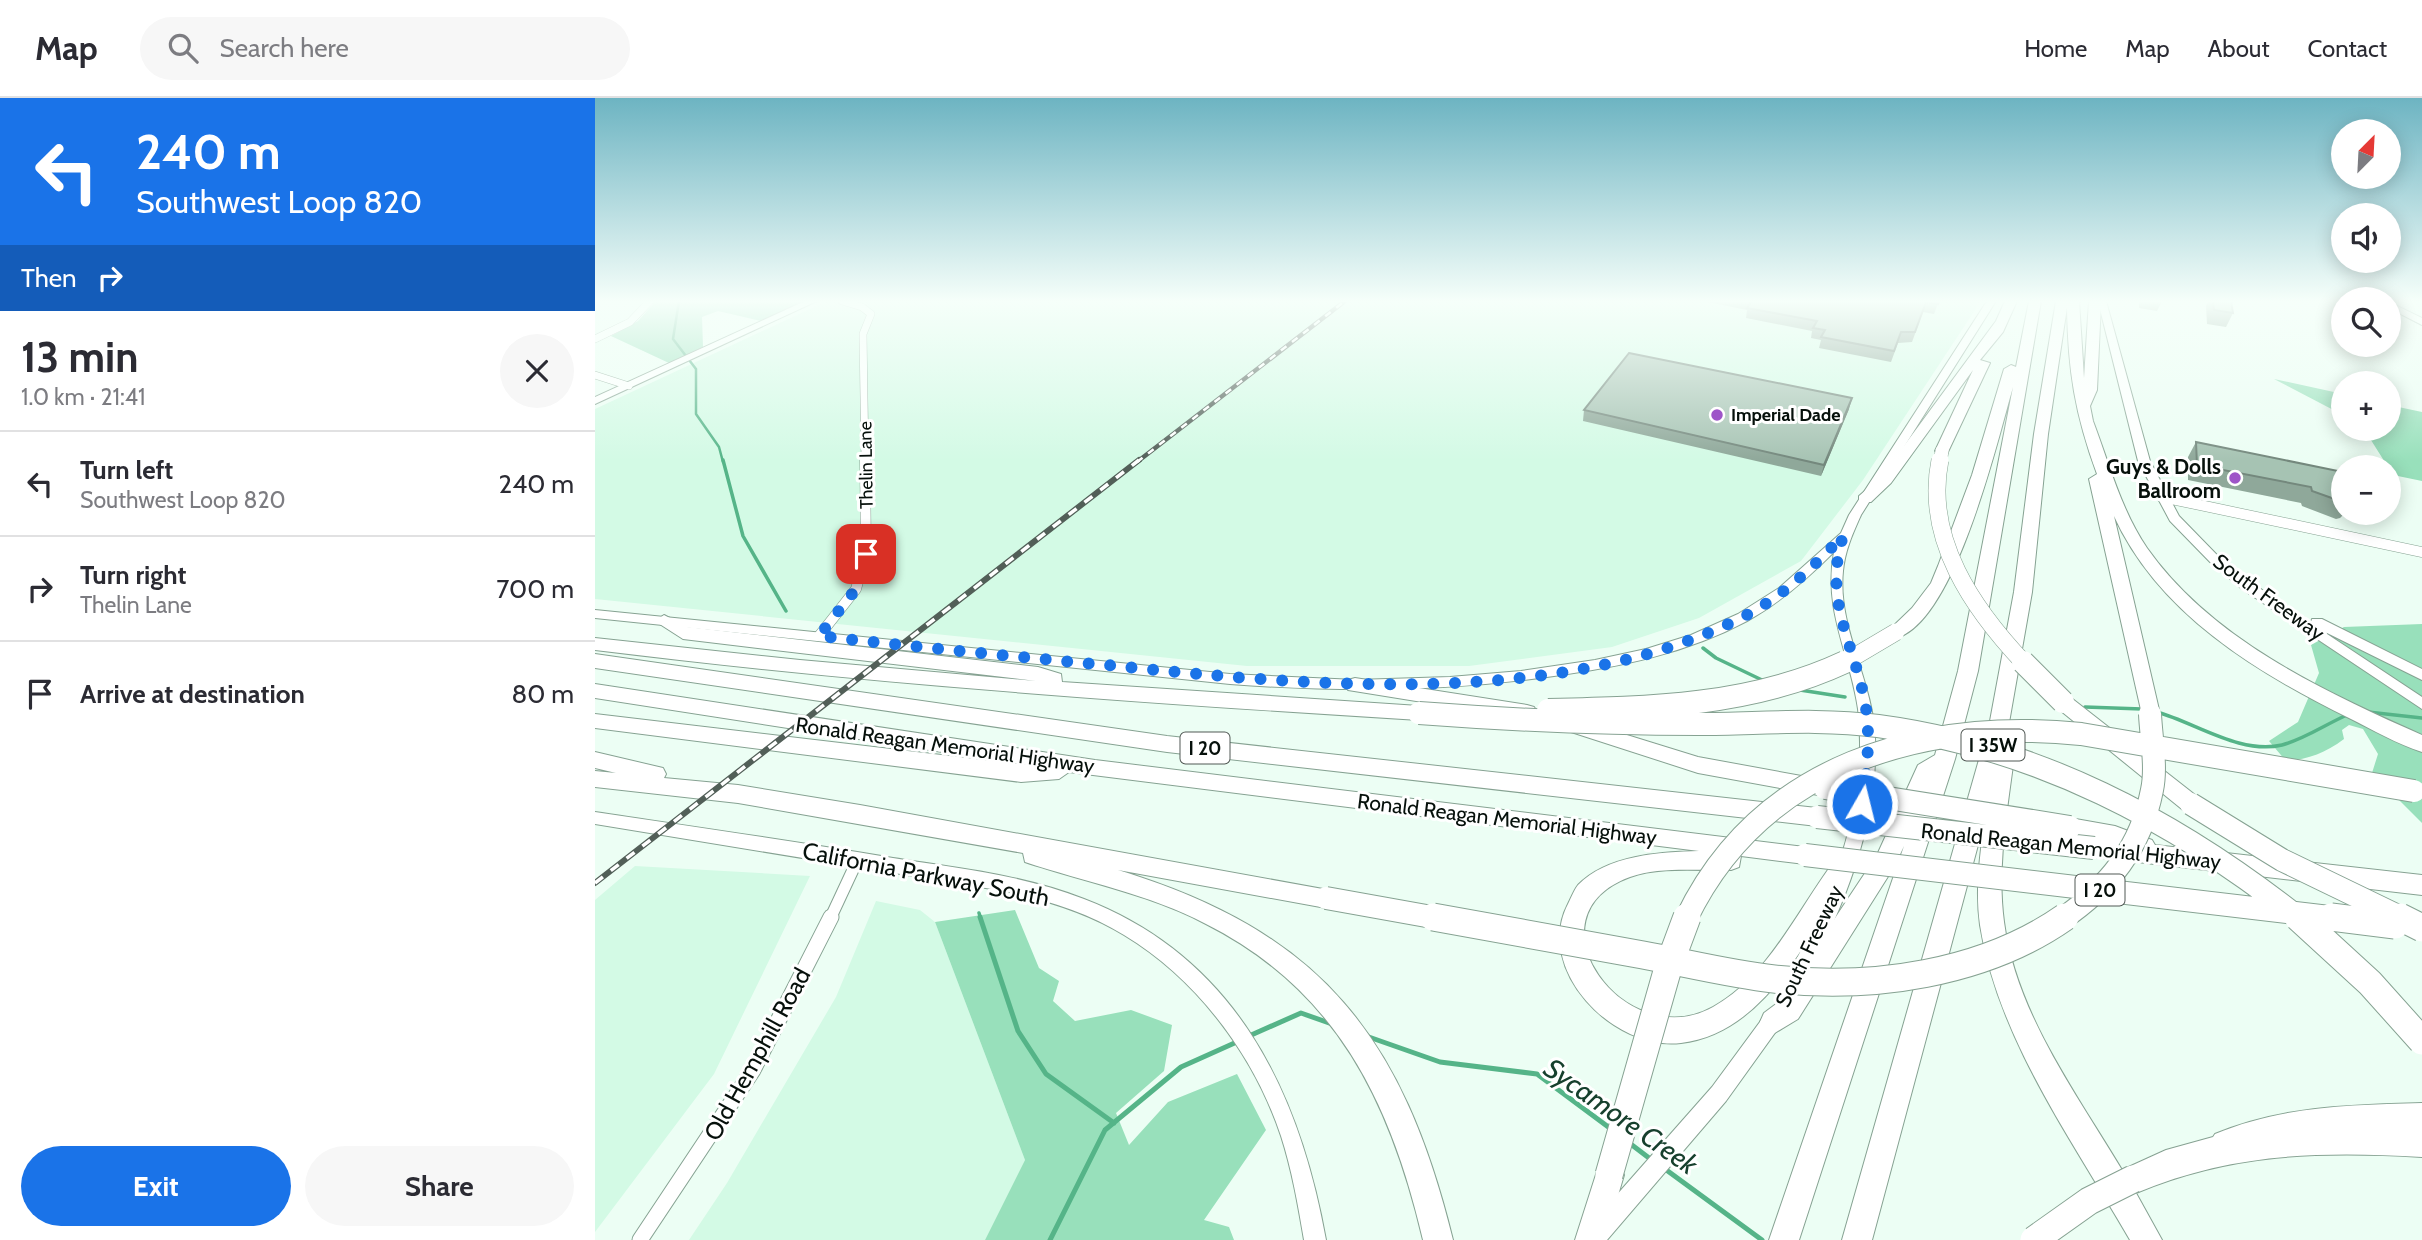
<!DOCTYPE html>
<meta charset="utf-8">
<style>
:root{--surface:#fff;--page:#f7f7f7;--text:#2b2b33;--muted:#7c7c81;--line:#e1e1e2;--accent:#1a73e8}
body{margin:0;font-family:Cabin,sans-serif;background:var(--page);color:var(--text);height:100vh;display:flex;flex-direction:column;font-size:26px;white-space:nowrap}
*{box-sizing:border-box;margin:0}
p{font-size:23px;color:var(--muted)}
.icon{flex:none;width:38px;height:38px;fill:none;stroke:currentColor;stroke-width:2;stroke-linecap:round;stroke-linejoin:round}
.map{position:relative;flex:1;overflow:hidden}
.sheet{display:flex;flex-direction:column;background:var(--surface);width:595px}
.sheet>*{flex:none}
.hud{background:#1a73e8;color:#fff;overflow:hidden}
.needle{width:46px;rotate:24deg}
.tools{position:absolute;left:1736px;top:21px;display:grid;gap:14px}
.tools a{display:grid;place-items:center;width:70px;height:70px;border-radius:50%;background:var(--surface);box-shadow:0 4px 18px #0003;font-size:35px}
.pin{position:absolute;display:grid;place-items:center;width:60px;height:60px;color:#fff;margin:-30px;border-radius:14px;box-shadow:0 4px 10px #0006}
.me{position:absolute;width:77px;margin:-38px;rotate:8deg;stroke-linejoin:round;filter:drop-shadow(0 0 5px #0008)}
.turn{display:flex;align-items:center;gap:24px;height:147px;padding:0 21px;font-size:32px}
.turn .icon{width:91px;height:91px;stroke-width:2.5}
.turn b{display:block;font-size:49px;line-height:60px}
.then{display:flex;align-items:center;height:66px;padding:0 21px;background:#0003;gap:14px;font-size:26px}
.round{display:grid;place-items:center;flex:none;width:74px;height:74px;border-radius:37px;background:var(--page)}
.overview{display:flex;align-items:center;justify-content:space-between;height:119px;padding:0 21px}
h1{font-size:42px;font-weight:800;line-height:52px}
.primary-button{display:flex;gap:14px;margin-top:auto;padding:14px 21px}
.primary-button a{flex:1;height:80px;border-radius:42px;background:var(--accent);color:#fff;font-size:28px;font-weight:800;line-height:80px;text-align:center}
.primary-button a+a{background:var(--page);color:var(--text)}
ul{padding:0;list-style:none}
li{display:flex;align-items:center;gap:21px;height:105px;padding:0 21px;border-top:2px solid var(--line)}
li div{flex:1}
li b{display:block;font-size:26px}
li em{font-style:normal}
header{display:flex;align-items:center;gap:42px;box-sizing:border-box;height:98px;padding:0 35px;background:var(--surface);border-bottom:2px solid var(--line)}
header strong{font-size:33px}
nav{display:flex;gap:38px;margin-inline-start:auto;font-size:24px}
.search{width:490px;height:63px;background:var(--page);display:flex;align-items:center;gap:18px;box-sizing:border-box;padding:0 24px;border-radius:38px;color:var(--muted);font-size:26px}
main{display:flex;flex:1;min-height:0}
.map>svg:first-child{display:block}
.built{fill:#d3fae5}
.green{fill:#98e0bb}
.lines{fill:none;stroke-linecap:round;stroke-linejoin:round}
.stream-far2{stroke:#55b488;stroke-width:2.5}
.stream-far1{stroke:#55b488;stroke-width:3.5}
.stream{stroke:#55b488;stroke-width:5}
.street-far3-casing{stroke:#86a292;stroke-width:8}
.street-far2-casing{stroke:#86a292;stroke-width:11}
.street-far1-casing{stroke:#86a292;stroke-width:13}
.street-casing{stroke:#86a292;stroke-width:17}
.secondary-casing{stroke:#86a292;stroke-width:2}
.highway-casing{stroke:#86a292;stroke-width:2}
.street-far3{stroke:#fff;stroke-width:7}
.street-far2{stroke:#fff;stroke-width:10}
.street-far1{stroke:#fff;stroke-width:11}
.street{stroke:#fff;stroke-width:15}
.secondary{fill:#fff;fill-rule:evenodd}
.highway{fill:#fff;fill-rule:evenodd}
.rail-far1-casing{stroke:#525f58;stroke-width:4.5}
.rail-casing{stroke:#525f58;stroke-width:6}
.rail-far1{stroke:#fff;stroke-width:2.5;stroke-dasharray:7;stroke-linecap:butt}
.rail{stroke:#fff;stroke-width:3.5;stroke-dasharray:10;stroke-linecap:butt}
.highway-bridge-far3-casing{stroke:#86a292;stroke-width:14;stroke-linecap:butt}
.highway-bridge-far2-casing{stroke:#86a292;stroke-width:18;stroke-linecap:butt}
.highway-bridge-far1-casing{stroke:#86a292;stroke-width:24;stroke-linecap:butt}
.highway-bridge-casing{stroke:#86a292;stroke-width:29;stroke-linecap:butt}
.highway-bridge-far3{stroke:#fff;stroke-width:13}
.highway-bridge-far2{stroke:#fff;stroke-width:17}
.highway-bridge-far1{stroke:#fff;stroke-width:22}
.highway-bridge{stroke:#fff;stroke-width:27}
.wall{fill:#8fa89a}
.shaded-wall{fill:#74887d}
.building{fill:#a6c3b3;stroke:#74887d;stroke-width:2}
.route{stroke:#1a73e8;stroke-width:12;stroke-dasharray:0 21.6}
.poi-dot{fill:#9e55c8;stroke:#fff;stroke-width:2.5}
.labels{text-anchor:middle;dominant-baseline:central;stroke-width:6;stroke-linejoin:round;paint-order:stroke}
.far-poi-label{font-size:18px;font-weight:bold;fill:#06100b;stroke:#fff;text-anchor:start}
.far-street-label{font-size:18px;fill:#06100b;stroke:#fff}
.shield{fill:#fff;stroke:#515854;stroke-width:2}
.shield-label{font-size:19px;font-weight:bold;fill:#06100b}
.poi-label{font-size:21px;font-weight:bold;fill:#06100b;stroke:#fff;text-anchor:end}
.street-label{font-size:21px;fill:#06100b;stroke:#fff}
.near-street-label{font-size:24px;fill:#06100b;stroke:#fff}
.near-water-label{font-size:28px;font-style:italic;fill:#16402d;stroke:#fff}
</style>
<header>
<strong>Map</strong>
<div class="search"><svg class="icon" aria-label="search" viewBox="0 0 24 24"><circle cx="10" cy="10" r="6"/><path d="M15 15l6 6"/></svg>Search here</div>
<nav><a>Home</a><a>Map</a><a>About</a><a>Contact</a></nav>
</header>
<main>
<section class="sheet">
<div class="hud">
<div class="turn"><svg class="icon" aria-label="left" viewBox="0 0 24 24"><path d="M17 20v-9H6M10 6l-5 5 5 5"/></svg><div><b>240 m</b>Southwest Loop 820</div></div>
<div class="then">Then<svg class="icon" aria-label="right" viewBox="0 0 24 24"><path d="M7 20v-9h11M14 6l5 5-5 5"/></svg></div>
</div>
<div class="overview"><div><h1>13 min</h1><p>1.0 km · 21:41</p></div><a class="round"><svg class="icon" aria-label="close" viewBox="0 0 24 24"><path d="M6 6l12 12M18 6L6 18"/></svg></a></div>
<ul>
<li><svg class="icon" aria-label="left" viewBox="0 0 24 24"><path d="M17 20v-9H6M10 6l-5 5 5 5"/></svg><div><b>Turn left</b><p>Southwest Loop 820</p></div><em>240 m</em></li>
<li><svg class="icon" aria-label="right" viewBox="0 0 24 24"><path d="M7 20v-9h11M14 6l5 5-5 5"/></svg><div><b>Turn right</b><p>Thelin Lane</p></div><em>700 m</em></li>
<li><svg class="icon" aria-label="arrive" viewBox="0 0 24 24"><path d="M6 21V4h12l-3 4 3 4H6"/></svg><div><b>Arrive at destination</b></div><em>80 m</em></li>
</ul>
<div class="primary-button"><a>Exit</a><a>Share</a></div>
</section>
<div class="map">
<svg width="1827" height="1142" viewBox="0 0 1827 1142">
<rect width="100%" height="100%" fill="#ecfef4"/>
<path class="built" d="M232 203H1386L1268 382 1206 463 1104 520 1017 549 874 568H652L0 501V311Z
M40 768 215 778 119 976 0 1134V802Z
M281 803 325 812 340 824 430 1062 390 1142H94L132 1085 241 899Z"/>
<path class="green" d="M61 203H208L166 223 123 213 107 219 108 249 74 265 16 238 43 223Z
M1679 281 1748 296V317Z
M1794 307 1827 314V383L1798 377 1769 331H1794Z
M1827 526V725L1777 675 1783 656 1768 631 1754 627 1747 632 1749 641C1730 655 1715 661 1691 663L1674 643 1703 624 1724 575 1716 547 1749 529Z
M420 812 444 870 464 883 458 903 480 923 536 912 577 927 569 973 521 1015 534 1047 573 1004 642 976 671 1032 609 1122 634 1129 639 1142H390L430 1062 340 824Z"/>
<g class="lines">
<path class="stream-far2" d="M84 203 78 241 101 271V316L124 349 128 364"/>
<path class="stream-far1" d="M128 362 148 438 191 513
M1108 550 1121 560 1167 582
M1205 592 1250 599
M1490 609 1547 611
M1562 614C1601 625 1646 657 1687 647 1710 641 1731 626 1752 617
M1773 614 1827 620
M384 815 386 821"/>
<path class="stream" d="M385 819 423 933 451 976 519 1025
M654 938 706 915 737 926
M771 938 845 964 942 976 1016 1031
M1033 1044 1058 1063
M1070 1071 1167 1142
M455 1142 510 1032 586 969 644 943"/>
<g class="street-far3-casing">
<path id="street-far3" d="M247 203 267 209 276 216 268 236 270 364
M0 241 35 224 55 203
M0 277 34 288"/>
</g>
<g class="street-far2-casing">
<path id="street-far2" d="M1567 399 1827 454
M224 538 261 491 271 455 270 362"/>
</g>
<g class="street-far1-casing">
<path id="street-far1" d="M235 821 263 761"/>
</g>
<g class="street-casing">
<path id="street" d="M45 1142 158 972 236 819"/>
</g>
<g class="secondary-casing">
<path id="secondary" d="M210 203H222L0 306V299Z
M1392 203H1401L1266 417C1258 435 1250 452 1248 473 1242 529 1278 583 1280 639 1284 728 1246 816 1205 892L1198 894 1191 892 1189 886C1198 866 1209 848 1218 829 1250 762 1272 686 1263 611 1255 555 1228 513 1239 454 1213 480 1185 505 1152 523 1092 555 1025 569 959 578 851 594 744 594 635 586L0 520V512L635 576 761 582 855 579 926 573 1000 562 1051 551 1096 537 1143 516 1184 490 1246 435 1254 417Z
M1503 203H1511L1555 363 1584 418 1623 458 1657 485 1716 525 1717 521H1727L1827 571V582L1726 532 1827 599V611L1647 491 1615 464 1575 423 1543 363Z
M1794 204 1827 220V227L1794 210Z
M0 714C99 729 199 743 298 760 362 770 428 777 489 801 640 859 704 992 731 1142H709C703 1107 697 1072 686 1038 659 957 602 881 529 837 494 815 454 803 415 794L0 726Z
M1180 910 1187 913 1189 919 1187 925 1131 1003 1012 1142H986L989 1134 1117 989 1173 913Z"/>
</g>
<g class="highway-casing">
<path id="highway" d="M1410 203H1422L1408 234 1385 262 1395 265 1352 356 1347 357 1340 353 1378 272 1296 385 1276 404H1264V398L1286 379 1401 223Z
M1434 203H1446L1383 573 1360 661 1204 1142H1174L1309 748 1299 769 1203 921 1178 936 1169 933 1165 924 1169 915 1185 903 1282 757 1323 667 1340 657 1363 573 1418 289C1402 344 1360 524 1301 540L1292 534 1317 510 1336 485 1343 468 1377 377 1409 271 1416 267 1421 269Z
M1461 203H1484L1489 280 1494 203H1506L1502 292 1495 308 1498 323C1514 365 1526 412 1552 450 1616 541 1728 593 1827 637V654C1802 646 1778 632 1754 620 1662 575 1563 515 1519 418L1565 616 1562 621H1548L1494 381 1502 376C1480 316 1473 273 1472 209L1453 336 1437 494 1412 636 1418 639 1421 644C1414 703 1401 765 1409 824 1421 915 1481 995 1527 1072L1571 1052 1618 1039 1620 1036C1687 1008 1755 1007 1827 1005V1059C1725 1053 1636 1055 1541 1095L1567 1142H1535C1478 1043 1403 941 1385 827 1380 792 1385 756 1390 721L1277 1142H1247L1395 623 1419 494 1439 336Z
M69 517 92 529 443 569 466 576 467 584 824 608 831 610 834 615 831 620 824 622C549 605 274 586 0 552V540L205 562 441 583 88 541 60 523Z
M0 556 572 638 1222 710 1230 713 1233 719 1230 725 1222 728 572 654 0 570Z
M760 580 932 607 939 609 942 614 939 619 932 621 753 592 750 587 753 582Z
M0 586 500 662 1218 750 1221 757 1218 764 1210 766 1146 758 1144 769 1136 772C1104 773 1066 768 1035 779 928 818 1030 958 1118 909 1174 878 1203 811 1240 762L1248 759 1256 762 1260 769C1251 786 1238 802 1228 818 1195 871 1155 937 1086 945 1018 953 939 871 973 806 976 800 979 792 983 787 1012 757 1065 754 1104 753L474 674 464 681 426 684 0 630V616L431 667 0 600Z
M1468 597 1475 599 1604 700 1607 706 1604 712 1596 715 1588 712 1461 609 1458 604 1461 599Z
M977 620 1103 659 1223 681 1231 683 1234 689 1231 695 1223 697 1103 675 970 632 967 627 970 622Z
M0 654 68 670 71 676 69 680 143 687 265 707 739 793 743 800 739 807 731 810 523 772C727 834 808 939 858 1142H828C796 1005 742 892 611 826 554 796 490 784 430 764L428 755 143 705 0 689V673L21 675 0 670Z
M1475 720 1520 728 1557 742 1560 747 1827 777V797L1499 759 1491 757 1488 750 1496 742 1467 735 1464 729 1467 723Z
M1014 1062 1024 1067 1029 1077 1010 1142H980L1004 1067Z"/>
</g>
<use href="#street-far3" class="street-far3"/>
<use href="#street-far2" class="street-far2"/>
<use href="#street-far1" class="street-far1"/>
<use href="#street" class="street"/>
<use href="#secondary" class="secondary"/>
<use href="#highway" class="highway"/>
<g class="rail-far1-casing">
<path id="rail-far1" d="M542 364 750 203"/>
</g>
<g class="rail-casing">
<path id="rail" d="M0 785 544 362"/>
</g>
<use href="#rail-far1" class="rail-far1"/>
<use href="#rail" class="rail"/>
<g class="highway-bridge-far3-casing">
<path id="highway-bridge-far3" d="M1345 364 1347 353"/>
</g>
<g class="highway-bridge-far2-casing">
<path id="highway-bridge-far2" d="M1345 362C1329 441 1378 511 1430 566
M1247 566 1301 534"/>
</g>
<g class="highway-bridge-far1-casing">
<path id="highway-bridge-far1" d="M1428 564 1468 604
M953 612C1055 610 1156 608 1250 564
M824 615C917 622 1010 626 1104 626 1163 626 1224 620 1283 628 1442 649 1581 723 1705 821
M1230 690 1475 729
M1596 706 1687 762 1809 821
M1222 719 1499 750
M1210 757 1751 821
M731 800 848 821
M1091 821C1165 667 1327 620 1486 636L1819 693
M1467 821C1514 789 1546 749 1557 692 1562 669 1556 639 1555 616"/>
</g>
<g class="highway-bridge-casing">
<path id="highway-bridge" d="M838 819C908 832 978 845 1048 857 1091 865 1135 876 1179 881 1276 892 1389 876 1470 819
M1703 819 1775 885 1827 943
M1736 819 1800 827
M1805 819 1827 830
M1014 1077 1073 870 1092 819
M1439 1142 1494 1103 1538 1081"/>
</g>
<use href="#highway-bridge-far3" class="highway-bridge-far3"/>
<use href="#highway-bridge-far2" class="highway-bridge-far2"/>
<use href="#highway-bridge-far1" class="highway-bridge-far1"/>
<use href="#highway-bridge" class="highway-bridge"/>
</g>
<path class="wall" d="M1108 203H1344L1339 216 1328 214 1317 244 1303 245 1296 264 1224 250 1226 242 1216 240 1217 233 1151 220 1152 212Z
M1544 203H1567L1562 213 1544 210Z
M1613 203H1636L1638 215 1631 229 1612 226 1611 208Z
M1254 311 1226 378 988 323 989 312Z
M1601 344 1748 374V415H1761L1758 419 1748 417 1745 420 1741 421 1707 408 1706 405 1593 382V359Z"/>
<path class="shaded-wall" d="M1257 300 1254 311 1226 378 1229 367Z"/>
<path class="building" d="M1157 203H1344L1343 206 1331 204 1320 234H1306L1299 253 1226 239 1230 232 1218 230 1222 223 1152 210Z
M1618 203H1636L1638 215 1619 212Z
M1034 255 1257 300 1229 367 989 312Z
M1601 344 1748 374V404L1717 393 1716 389 1602 367Z"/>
<linearGradient id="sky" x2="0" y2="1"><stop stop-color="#6db4c2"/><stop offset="0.56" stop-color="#f6fffa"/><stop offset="1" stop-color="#f6fffa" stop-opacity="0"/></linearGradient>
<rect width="1827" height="363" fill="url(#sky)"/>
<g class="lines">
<path class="route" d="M271 456 261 491 224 538C323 549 423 559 522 568 718 588 962 611 1144 521 1185 501 1217 470 1248 438 1228 503 1258 542 1270 604 1276 638 1272 672 1267 706"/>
</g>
<g class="poi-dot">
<circle cx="1122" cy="317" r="7"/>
<circle cx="1640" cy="380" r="7"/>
</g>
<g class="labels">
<g class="far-poi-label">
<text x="1136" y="317">Imperial Dade</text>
</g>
<g class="far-street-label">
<text transform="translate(271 367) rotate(-91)">Thelin Lane</text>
</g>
<g class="shield">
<rect x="1366.5" y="631.5" width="63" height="31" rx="5"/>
<rect x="585.5" y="634.5" width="49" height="31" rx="5"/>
<rect x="1480.5" y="776.5" width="49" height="31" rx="5"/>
</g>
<g class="shield-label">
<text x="1398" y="647">I 35W</text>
<text x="610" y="650">I 20</text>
<text x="1505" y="792">I 20</text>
</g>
<g class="poi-label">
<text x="1626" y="368">Guys &amp; Dolls<tspan x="1626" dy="24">Ballroom</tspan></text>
</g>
<g class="street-label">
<text transform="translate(1674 499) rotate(36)">South Freeway</text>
<text transform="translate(350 647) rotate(8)">Ronald Reagan Memorial Highway</text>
<text transform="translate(912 721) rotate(7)">Ronald Reagan Memorial Highway</text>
<text transform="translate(1476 748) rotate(6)">Ronald Reagan Memorial Highway</text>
<text transform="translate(1214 848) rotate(-65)">South Freeway</text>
</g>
<g class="near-street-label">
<text transform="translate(331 776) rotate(11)">California Parkway South</text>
<text transform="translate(162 956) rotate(-61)">Old Hemphill Road</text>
</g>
<g class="near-water-label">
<text transform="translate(1026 1018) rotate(35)">Sycamore Creek</text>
</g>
</g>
</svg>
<div class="tools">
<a><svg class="needle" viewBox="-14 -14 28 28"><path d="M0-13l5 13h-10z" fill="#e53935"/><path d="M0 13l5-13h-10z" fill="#7c7c81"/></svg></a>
<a><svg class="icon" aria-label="sound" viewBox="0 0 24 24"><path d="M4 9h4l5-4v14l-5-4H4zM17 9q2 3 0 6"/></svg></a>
<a><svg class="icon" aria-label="search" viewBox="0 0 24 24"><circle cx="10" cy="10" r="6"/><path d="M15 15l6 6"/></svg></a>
<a>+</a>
<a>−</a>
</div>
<div class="pin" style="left:271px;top:456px;background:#d93025"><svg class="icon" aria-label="arrive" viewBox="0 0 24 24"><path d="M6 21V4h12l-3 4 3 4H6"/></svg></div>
<svg class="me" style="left:1267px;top:706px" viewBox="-20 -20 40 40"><circle r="17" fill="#1a73e8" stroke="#fff" stroke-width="3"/><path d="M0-11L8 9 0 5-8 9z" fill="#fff"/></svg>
</div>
</main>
